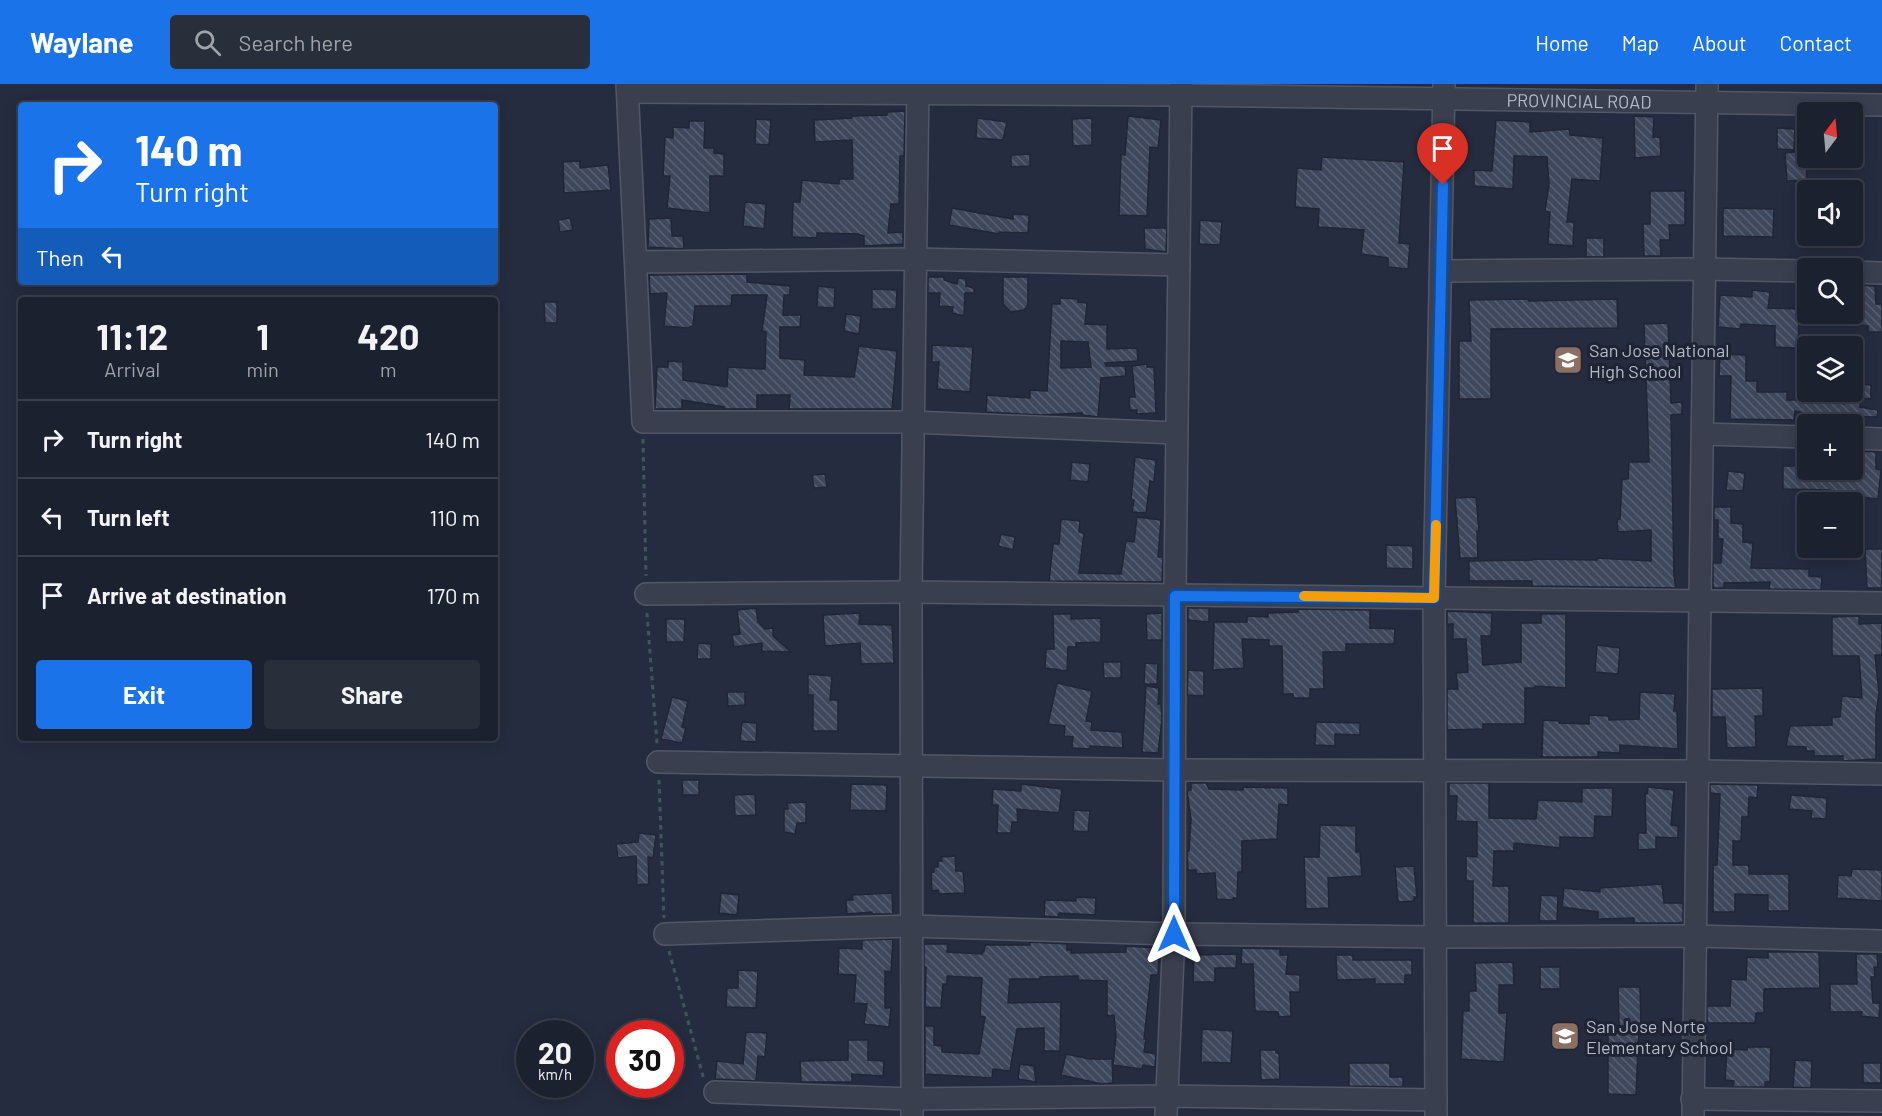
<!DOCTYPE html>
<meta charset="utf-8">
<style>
:root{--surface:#1c212f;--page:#292e3b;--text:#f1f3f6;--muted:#a0a3aa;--line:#3a3e4b;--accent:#1a73e8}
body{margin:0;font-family:Barlow,sans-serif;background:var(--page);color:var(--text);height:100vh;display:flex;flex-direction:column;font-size:22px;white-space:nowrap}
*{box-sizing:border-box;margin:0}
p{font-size:20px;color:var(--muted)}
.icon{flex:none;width:33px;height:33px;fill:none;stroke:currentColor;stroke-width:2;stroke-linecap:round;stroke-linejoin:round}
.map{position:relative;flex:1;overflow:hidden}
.sheet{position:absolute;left:18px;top:213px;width:480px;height:444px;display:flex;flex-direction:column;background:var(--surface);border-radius:6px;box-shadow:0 3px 15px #0003,0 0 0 2px var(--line)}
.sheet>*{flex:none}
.hud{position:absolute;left:18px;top:18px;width:480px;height:183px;border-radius:6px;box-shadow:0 3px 15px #0003,0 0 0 2px var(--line);background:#1a73e8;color:#fff;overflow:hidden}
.needle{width:39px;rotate:16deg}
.fabs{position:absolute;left:1797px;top:18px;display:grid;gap:12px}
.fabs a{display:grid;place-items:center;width:66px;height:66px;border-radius:6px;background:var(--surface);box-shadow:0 3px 15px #0003,0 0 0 2px var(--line);font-size:30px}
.speed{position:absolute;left:516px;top:936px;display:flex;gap:12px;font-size:30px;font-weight:700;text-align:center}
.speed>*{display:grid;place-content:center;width:78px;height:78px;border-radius:50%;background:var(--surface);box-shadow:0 3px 15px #0003,0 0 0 2px var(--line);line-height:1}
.speed small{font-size:15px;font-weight:400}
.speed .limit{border:9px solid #d22;background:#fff;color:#111}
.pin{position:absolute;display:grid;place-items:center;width:51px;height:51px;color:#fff;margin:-62px -26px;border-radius:50% 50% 50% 0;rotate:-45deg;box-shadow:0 0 6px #0007}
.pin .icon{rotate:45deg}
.me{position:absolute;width:66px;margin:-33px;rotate:0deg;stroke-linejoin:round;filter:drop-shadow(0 0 4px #0008)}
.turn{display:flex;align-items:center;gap:21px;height:126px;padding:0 18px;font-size:27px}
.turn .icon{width:78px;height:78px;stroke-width:2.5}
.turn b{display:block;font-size:42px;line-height:51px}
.then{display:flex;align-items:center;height:57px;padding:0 18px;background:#0003;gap:12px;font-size:22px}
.eta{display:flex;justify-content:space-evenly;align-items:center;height:102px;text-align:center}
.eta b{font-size:36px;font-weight:700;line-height:42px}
.button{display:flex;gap:12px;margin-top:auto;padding:12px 18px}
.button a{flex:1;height:69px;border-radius:6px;background:var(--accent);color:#fff;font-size:24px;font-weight:700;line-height:69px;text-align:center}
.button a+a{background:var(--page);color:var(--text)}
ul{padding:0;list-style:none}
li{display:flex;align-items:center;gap:18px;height:78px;padding:0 18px;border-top:2px solid var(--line)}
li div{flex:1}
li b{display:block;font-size:22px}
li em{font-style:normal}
header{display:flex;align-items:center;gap:36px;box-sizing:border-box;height:84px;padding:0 30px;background:var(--accent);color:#fff}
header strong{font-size:28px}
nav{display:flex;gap:33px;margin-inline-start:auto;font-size:21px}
.search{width:420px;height:54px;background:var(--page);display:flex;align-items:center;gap:15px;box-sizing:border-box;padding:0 21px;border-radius:6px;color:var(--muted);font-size:22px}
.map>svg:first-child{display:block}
.building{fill:url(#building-back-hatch);stroke:#202636;stroke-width:1.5;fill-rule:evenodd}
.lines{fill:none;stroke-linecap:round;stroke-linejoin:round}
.minor-casing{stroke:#515766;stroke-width:24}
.path{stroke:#42555a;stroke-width:3;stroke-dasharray:4.5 4.5;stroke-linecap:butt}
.minor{stroke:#393f4f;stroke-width:21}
.route-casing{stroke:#114b97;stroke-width:15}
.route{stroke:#1a73e8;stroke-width:10}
.slow{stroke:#f59e0b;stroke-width:10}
.labels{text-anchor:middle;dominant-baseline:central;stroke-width:6;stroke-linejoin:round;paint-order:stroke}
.street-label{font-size:18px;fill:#b5bac9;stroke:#1e2434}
.poi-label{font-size:18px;fill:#b5bac9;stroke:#1e2434;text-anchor:start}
</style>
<header>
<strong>Waylane</strong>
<div class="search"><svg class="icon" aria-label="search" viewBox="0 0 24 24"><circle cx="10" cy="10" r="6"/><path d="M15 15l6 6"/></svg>Search here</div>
<nav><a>Home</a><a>Map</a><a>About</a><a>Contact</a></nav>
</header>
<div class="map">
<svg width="1882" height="1032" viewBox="0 0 1882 1032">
<defs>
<pattern id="building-back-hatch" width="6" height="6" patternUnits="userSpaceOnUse" patternTransform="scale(1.5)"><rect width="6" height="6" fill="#3f475c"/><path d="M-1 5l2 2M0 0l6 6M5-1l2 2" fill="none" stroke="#585f72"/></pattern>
</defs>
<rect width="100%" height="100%" fill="#252c3f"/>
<path class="building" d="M905 27 904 72H900L899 120H891L888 149 903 148V160L864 162V152L858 150 817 149V154L792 153 793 118H800L802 96 839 100V95H853L852 56 815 58 814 36 852 34V32L887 31V28Z
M1128 32 1161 36 1158 64 1150 63 1147 132 1119 131 1121 70 1125 71Z
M1634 32 1654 33 1653 53H1660L1661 72 1635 74Z
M977 34 1007 38 1003 56 976 54Z
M1092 34V61L1073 62 1072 35Z
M756 35 771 36 769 61 755 60Z
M1496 36 1530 38V48L1569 45 1570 51 1603 54 1600 97 1572 95 1567 138H1574L1573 162 1548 160 1550 128 1545 127 1549 100 1547 73 1514 72 1513 105 1474 102V86L1492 87Z
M689 37H705L704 64H714V69L724 70V92H710V129L667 124 670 92H663L665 53 673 54V43L689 44Z
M1777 44 1795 45 1794 66 1777 65Z
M1805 67 1807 96 1787 97 1785 69Z
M1030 70V82L1011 83V71Z
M1322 73 1404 78 1399 159 1410 160 1408 185 1388 183V174L1361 170 1364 146 1318 143 1319 125 1295 123 1297 84 1321 86Z
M580 77V84L608 81 611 106 564 109 563 78Z
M1650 107H1685V141H1669L1670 156H1660L1661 172H1644L1643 140H1650Z
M745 118 766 120 764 145 743 142Z
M952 124 1013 135V130L1029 131 1028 149 999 148V150L949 141Z
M1723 124 1774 125 1773 153 1723 152Z
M570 134 573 146 560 148 558 136Z
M671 134 672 152H683L684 165 648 163 649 135Z
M1200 136 1222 138 1220 161 1199 160Z
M1144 144H1167L1166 168 1145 165Z
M1586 154H1604V173H1586Z
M747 190V198L790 202V211H784L783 231H801L800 243H780V274L805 276 804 291 854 293 859 262 897 267 892 325H789L790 311H757V325H724V323L682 316V325H655L657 283H668V277L683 278V296L727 303 728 283 765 285 766 248 762 247 767 211H732L731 222H695L693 242 687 244 664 242 667 209 650 210 649 191Z
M928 193H944V196L957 200 958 194 966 195V202L974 204V209H965L964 232 952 229 953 223 939 222 940 209H928Z
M1003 193H1028V221L1024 226 1011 228 1003 220Z
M1862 201 1875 202 1876 220H1882V248H1868V242L1852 240V215L1863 216Z
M818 202 835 204 834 224 817 223Z
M872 205 897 206 896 225H872Z
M1752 206 1770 208 1768 224 1799 225 1798 264 1775 263V242L1741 240 1740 245 1718 243 1720 211 1752 213Z
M1060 214 1078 215V218L1087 219 1085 240 1107 241V265L1137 264 1138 277 1105 279 1106 282H1125L1126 292 1101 294 1098 333 1082 331V329L1040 331 986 328 987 311 1030 314V306L1047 307 1052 220H1060ZM1061 257 1088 258 1091 283 1061 284Z
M1528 215 1529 217 1617 215 1618 244 1491 245V315H1459V257H1471L1469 216Z
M544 218H557V239H545Z
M846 230 861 232 859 250 844 247Z
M1668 239 1671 319 1682 318V330L1671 331 1674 492 1676 504 1532 502V497H1469V477L1532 476V475L1597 476V474L1651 477V446L1618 448 1617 435H1620L1622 395H1628L1629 378H1649L1644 240Z
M932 261 973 263 970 308 937 305 939 278H932Z
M1720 270 1746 271V297H1757V308H1787V316H1812L1813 313 1844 320V308H1852V300L1871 301V315L1860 314V323L1878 326 1877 333 1828 332V334L1795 327 1794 336 1730 335 1731 292H1719Z
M1147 280V283H1154L1156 329 1137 330V326H1130L1129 313H1135L1132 282Z
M1862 367 1876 368V385L1881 386 1878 415 1853 412V414L1830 413V406L1783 405V382H1803L1808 384V386H1862Z
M1135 373 1156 376 1154 398 1150 397 1146 429 1132 428 1134 416H1131Z
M1072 378 1090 380 1088 398 1070 396Z
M1728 387 1745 389 1743 407 1726 406Z
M825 390 827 403 814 404 812 391Z
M1476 413 1479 447H1477L1478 474H1460L1455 414Z
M1714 423H1731V439L1743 440V458L1753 459 1751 484 1809 485V492L1822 493 1821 506 1769 505 1770 498 1724 499V504H1713V479H1721L1723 455H1718V436H1714Z
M1137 433 1161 436 1158 473H1163L1162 498 1049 497 1053 460H1059L1061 435 1080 437 1079 448 1084 449 1079 489 1121 490 1126 457 1134 458Z
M1001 450 1015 453 1013 466 998 462Z
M1386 461 1413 462V485L1386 484Z
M1865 465H1882V504H1867Z
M756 524 758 538 765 545 773 544V552L791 568 762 567V559L734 563 732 551 740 550 737 526Z
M1188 524H1209V538L1188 536Z
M1298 525 1370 526V544L1395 545 1394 560H1346V568H1323L1324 605H1310V614H1293V610H1283L1282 562H1269V556L1242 555 1244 584 1213 586 1214 538H1247V532L1268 533V529L1298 528Z
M1447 527 1492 529 1491 552H1481L1483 581 1521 578V539H1541V530H1566V604L1535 602V604H1525V640H1483V645L1447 646V605H1458L1456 589 1468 588 1466 555H1453V540H1447Z
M860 529 859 540 892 541 894 579 861 580 860 559 825 562 823 531Z
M1162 529V556H1147L1146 530Z
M1053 530H1071V535L1101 534V558L1076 559V563H1068L1067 587 1045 584 1046 565H1054Z
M1859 532V540L1882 539V571H1875L1879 609 1876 631V675L1843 677V672H1814V667H1806V663L1786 662 1790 642 1832 641V633H1840L1842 612 1862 614 1859 572H1832V533Z
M666 535H685L684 558H666Z
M698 559 711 560V575H697Z
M1597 561 1620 564 1618 590 1595 588Z
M1103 578H1121V594H1104Z
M1145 579 1158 580 1157 600H1144Z
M1188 586 1204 587V612L1187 611Z
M808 590 832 592 830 616H838V647H813V611H808Z
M1057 599 1092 607 1086 637 1092 638 1091 646 1122 648 1123 664 1090 662V665L1072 664 1073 653 1064 652 1065 642 1048 640Z
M1146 602 1159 604 1158 620H1161L1162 635 1158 669 1142 668Z
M1763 604V632H1755L1756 663 1727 664 1725 633H1712V605Z
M727 608H745V621L728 622Z
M1640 608 1675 610 1674 627H1677L1678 665 1620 661V669L1598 668V673H1542L1543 636 1560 637 1559 639 1589 640V631L1609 632V636L1639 635Z
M672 613 688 617 682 643 686 644 682 659 661 655Z
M742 638 757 639 756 658 740 657Z
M1316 638 1360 639V651L1335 650V662L1315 661Z
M682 696H699V711H683Z
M1191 699H1206L1209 705 1243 706V703L1288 704V721L1279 720 1277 755 1242 757V788H1238L1237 814H1233V816L1217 815 1215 789 1196 790V786H1188L1187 767H1189L1191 735 1187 707 1191 706Z
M1449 699H1489V734L1536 735 1538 716 1582 718V704H1613L1612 733 1595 732 1594 754 1560 753V764L1514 759V767H1494L1493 802H1509V839H1473V797H1466V772L1477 773V738L1456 737 1457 712H1449Z
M851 700 887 701 886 727 850 726Z
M1021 700 1062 705 1059 729 1017 725 1018 738H1012L1011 749H997L998 721H992L993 705 1021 707Z
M1710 700 1758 701 1757 714 1749 713 1748 733H1742L1741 757H1733V781H1749V790H1789V827H1768V811L1735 810V828H1713V781H1717L1720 710 1710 709Z
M1648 703 1674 706 1671 741 1678 742V754L1656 753V765L1638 766V749H1646L1645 710H1647Z
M755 710 756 731 735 732 734 711Z
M1791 711 1827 714 1826 735 1811 734 1812 727 1789 725Z
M806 718V739H797L795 750 784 748V725H788L787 719Z
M1074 726 1090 727 1088 748 1073 747Z
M1320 741 1356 742V768H1360L1362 792 1328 794 1329 824 1306 825 1304 773H1319Z
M639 749 656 751 653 774 648 773 649 800 637 801 636 772 618 774 616 760 638 758Z
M955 772 956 787H963L965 809 939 810 938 806 932 807 931 789 934 788V783H938V777H942L941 773Z
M1414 782 1417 813H1414V817L1398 818 1395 783Z
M1852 785 1882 786V817L1837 814 1838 791 1851 792Z
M1662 800 1664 819H1683V839H1634V834L1598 835V828L1562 823 1564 804 1600 808V804Z
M721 809 739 811 737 831 719 829Z
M892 809 893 830H872V828L847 830 846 816H853L852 811Z
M1541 811 1558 812 1557 837H1539Z
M1076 813 1096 814 1095 831 1059 829 1058 833 1044 832 1045 816 1076 817Z
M893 855 891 888 885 887V924H891L889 943 864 940 867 920 854 919 856 891 838 890 839 864 862 865V856Z
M1030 858 1067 860V866H1071V869L1126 868V862L1159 864 1158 891H1151L1144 955H1146L1144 968 1156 970 1155 983 1143 981 1142 985 1113 981 1116 952 1114 931 1107 932V897L1078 896V892L1040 893V895H1010L1008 919 1061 918 1060 967H1044V944L1017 945 1010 987 993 985 992 994 925 990V942H934V961L942 962V968L979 970 985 933 980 932 982 894 947 892V900H943L941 924 925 923 926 883H924V860H948L947 868 982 870V868H984L985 861H1030Z
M1242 864 1280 865V871H1288L1286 890 1300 891V908H1290L1291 932 1279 933 1278 928 1255 927 1253 880H1241Z
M1768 868H1819L1820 904 1764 905V929H1756L1755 939H1707V922H1730L1731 895 1746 896 1747 873 1768 874Z
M1237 870 1236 884H1215V898H1193L1194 871Z
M1856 870H1877L1878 883H1874L1875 893H1871L1873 919H1880L1879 934 1861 932 1862 928H1830V900H1857Z
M1336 871H1353V876H1412V891H1405V900H1375V895L1337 896Z
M1513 878 1514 901H1499V929H1507L1504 978 1461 975 1463 927H1469V907H1476L1475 879Z
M1540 883H1560V905H1540Z
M738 886 758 887 756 924 726 923 727 904H738Z
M1618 903H1640L1641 943H1639L1636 1011 1608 1010V942H1619Z
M1202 945 1233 947 1231 979 1201 978Z
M746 948 767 949 765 973 758 972 756 997 715 995 717 977 743 980Z
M848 956H868V976L884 977 883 992 852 990V998H801L800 977 848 976Z
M1748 963H1771L1770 998H1765V1003H1733L1734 997 1725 996 1727 965 1747 966Z
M1260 966H1276V969H1279L1280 995 1261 996Z
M1066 970 1090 975H1112L1113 999 1102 1000 1061 991Z
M1795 976 1812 977 1811 1004 1793 1003Z
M1349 979H1390V993H1403V1003L1349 1002Z
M1863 979H1881V999H1863Z
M1020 980 1034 982 1036 998 1018 995Z"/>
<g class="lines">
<g class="minor-casing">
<g id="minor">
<path d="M627 0 643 338H913L1176 349"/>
<path id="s1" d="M628 8 1181 11 1882 21"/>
<path d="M637 178 914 175 1179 181"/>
<path d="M1442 187 1703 185 1808 187"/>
<path d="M1852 188 1882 189"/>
<path d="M1703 350 1808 353"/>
<path d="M1852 354 1882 355"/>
<path d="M646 510 911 508 1882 519"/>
<path d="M658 678 1175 686 1699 687 1882 690"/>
<path d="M665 850 910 842 1174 850 1436 853 1695 852 1882 857"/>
<path d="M715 1008 911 1015 1166 1012 1436 1016"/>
<path d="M1692 1015 1882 1017"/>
<path d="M912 1032 911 508 918 0"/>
<path d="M1166 1032 1174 850 1175 511 1181 0"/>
<path d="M1436 1032 1434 514 1444 0"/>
<path d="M1693 1032 1707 0"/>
</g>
</g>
<path class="path" d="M643 355 646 492
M647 529 657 660
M659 696 664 834
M669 867 704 996"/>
<use href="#minor" class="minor"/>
</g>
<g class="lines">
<g class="route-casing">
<path id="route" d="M1174 850 1175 512 1434 514 1443 101"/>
</g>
<use href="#route" class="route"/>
<path class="slow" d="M1304 512 1434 514 1436 441"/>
</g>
<defs>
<g id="school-square" transform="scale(1.5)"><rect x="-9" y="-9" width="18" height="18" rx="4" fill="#8d6e63" stroke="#1e2434"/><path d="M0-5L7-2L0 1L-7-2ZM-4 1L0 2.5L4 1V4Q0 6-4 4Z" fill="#fff"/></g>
</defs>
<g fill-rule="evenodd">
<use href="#school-square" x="1568" y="276"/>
<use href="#school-square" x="1565" y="952"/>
</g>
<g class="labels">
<g class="street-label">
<text stroke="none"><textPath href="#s1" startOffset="951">PROVINCIAL ROAD</textPath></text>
</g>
<g class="poi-label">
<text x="1589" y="266">San Jose National<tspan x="1589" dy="21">High School</tspan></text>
<text x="1586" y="942">San Jose Norte<tspan x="1586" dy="21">Elementary School</tspan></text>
</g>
</g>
</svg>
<div class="fabs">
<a><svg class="needle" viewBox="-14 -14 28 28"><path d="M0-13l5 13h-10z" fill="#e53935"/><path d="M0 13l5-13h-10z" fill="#a0a3aa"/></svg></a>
<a><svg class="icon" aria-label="sound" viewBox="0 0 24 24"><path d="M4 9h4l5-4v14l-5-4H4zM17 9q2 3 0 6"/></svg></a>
<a><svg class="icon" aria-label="search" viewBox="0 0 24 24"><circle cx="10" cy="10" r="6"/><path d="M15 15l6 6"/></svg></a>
<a><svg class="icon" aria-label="layers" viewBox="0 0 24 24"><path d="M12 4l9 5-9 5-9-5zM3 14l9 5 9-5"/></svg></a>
<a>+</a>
<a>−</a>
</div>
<div class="speed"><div>20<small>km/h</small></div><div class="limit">30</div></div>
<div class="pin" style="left:1443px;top:101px;background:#d93025"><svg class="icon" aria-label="arrive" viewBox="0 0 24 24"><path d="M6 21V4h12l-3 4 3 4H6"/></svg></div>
<svg class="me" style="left:1174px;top:850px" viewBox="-20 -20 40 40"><path d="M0-17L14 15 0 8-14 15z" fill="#1a73e8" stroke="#fff" stroke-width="4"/></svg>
<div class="hud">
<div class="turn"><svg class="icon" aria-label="right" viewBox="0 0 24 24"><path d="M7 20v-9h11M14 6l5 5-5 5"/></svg><div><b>140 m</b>Turn right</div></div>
<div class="then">Then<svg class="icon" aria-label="left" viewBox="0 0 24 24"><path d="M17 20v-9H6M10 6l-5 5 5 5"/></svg></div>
</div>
<section class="sheet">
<div class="eta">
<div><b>11:12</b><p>Arrival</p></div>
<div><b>1</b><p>min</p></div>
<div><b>420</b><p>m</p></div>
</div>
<ul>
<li><svg class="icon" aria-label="right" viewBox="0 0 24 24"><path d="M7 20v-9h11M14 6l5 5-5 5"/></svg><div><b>Turn right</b></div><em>140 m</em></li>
<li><svg class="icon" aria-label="left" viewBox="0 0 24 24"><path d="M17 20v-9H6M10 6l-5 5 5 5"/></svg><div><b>Turn left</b></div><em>110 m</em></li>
<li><svg class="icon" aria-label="arrive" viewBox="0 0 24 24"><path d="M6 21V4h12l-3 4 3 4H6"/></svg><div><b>Arrive at destination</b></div><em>170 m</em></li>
</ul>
<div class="button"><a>Exit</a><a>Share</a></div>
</section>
</div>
